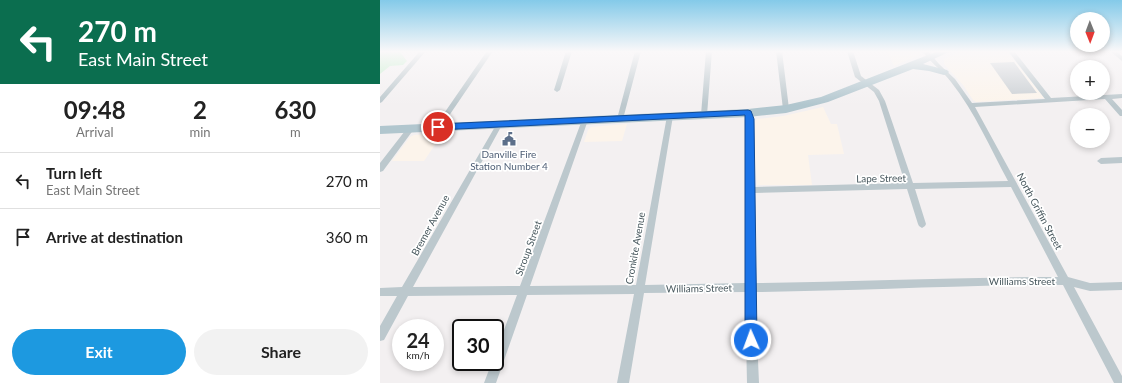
<!DOCTYPE html>
<meta charset="utf-8">
<style>
:root{--surface:#fff;--page:#f2f2f2;--text:#222;--muted:#767676;--line:#e0e0e0;--accent:#1d99e0}
body{margin:0;font-family:Lato,sans-serif;background:var(--page);color:var(--text);height:100vh;display:flex;flex-direction:column;font-size:15px;white-space:nowrap}
*{box-sizing:border-box;margin:0}
p{font-size:13px;color:var(--muted)}
.icon{flex:none;width:22px;height:22px;fill:none;stroke:currentColor;stroke-width:2;stroke-linecap:round;stroke-linejoin:round}
.map{position:relative;flex:1;overflow:hidden}
.drawer{display:flex;flex-direction:column;background:var(--surface);width:380px}
.drawer>*{flex:none}
.top-card{background:#0b6e4f;color:#fff;overflow:hidden}
.needle{width:26px;rotate:179deg}
.controls{position:absolute;left:690px;top:12px;display:grid;gap:8px}
.controls a{display:grid;place-items:center;width:40px;height:40px;border-radius:50%;background:var(--surface);box-shadow:0 2px 6px #0003;font-size:20px}
.speed{position:absolute;left:12px;top:319px;display:flex;gap:8px;font-size:20px;font-weight:700;text-align:center}
.speed>*{display:grid;place-content:center;width:52px;height:52px;border-radius:50%;background:var(--surface);box-shadow:0 2px 6px #0003;line-height:1}
.speed small{font-size:10px;font-weight:400}
.speed .limit{border:2px solid #111;border-radius:6px;background:#fff;color:#111}
.pin{position:absolute;display:grid;place-items:center;width:34px;height:34px;color:#fff;margin:-17px;border:2px solid #fff;border-radius:50%;box-shadow:0 1px 4px #0007}
.me{position:absolute;width:44px;margin:-22px;rotate:358deg;stroke-linejoin:round;filter:drop-shadow(0 0 3px #0008)}
.turn{display:flex;align-items:center;gap:14px;height:84px;padding:0 12px;font-size:18px}
.turn .icon{width:52px;height:52px;stroke-width:2.5}
.turn b{display:block;font-size:28px;line-height:34px}
.eta{display:flex;justify-content:space-evenly;align-items:center;height:68px;text-align:center}
.eta b{font-size:24px;font-weight:700;line-height:28px}
.cta{display:flex;gap:8px;margin-top:auto;padding:8px 12px}
.cta a{flex:1;height:46px;border-radius:24px;background:var(--accent);color:#fff;font-size:16px;font-weight:700;line-height:46px;text-align:center}
.cta a+a{background:var(--page);color:var(--text)}
ul{padding:0;list-style:none}
li{display:flex;align-items:center;gap:12px;height:56px;padding:0 12px;border-top:1px solid var(--line)}
li div{flex:1}
li b{display:block;font-size:15px}
li em{font-style:normal}
main{display:flex;flex:1;min-height:0}
.map>svg:first-child{display:block}
.commercial{fill:#fcf4eb}
.green{fill:#c0efc9}
.building{fill:#cacfd3}
.lines{fill:none;stroke-linecap:round;stroke-linejoin:round}
.minor{fill:#bcc8cd;fill-rule:evenodd}
.primary{fill:#b1c6ce;fill-rule:evenodd}
.route{fill:#1a73e8;stroke:#114b97}
.labels{text-anchor:middle;dominant-baseline:central;stroke-width:3.5;stroke-linejoin:round;paint-order:stroke}
.service-label{font-size:10px;fill:#4e5e75;stroke:#fff}
.street-label{font-size:10px;fill:#48585e;stroke:#fff}
</style>
<main>
<section class="drawer">
<div class="top-card">
<div class="turn"><svg class="icon" aria-label="left" viewBox="0 0 24 24"><path d="M17 20v-9H6M10 6l-5 5 5 5"/></svg><div><b>270 m</b>East Main Street</div></div>
</div>
<div class="eta">
<div><b>09:48</b><p>Arrival</p></div>
<div><b>2</b><p>min</p></div>
<div><b>630</b><p>m</p></div>
</div>
<ul>
<li><svg class="icon" aria-label="left" viewBox="0 0 24 24"><path d="M17 20v-9H6M10 6l-5 5 5 5"/></svg><div><b>Turn left</b><p>East Main Street</p></div><em>270 m</em></li>
<li><svg class="icon" aria-label="arrive" viewBox="0 0 24 24"><path d="M6 21V4h12l-3 4 3 4H6"/></svg><div><b>Arrive at destination</b></div><em>360 m</em></li>
</ul>
<div class="cta"><a>Exit</a><a>Share</a></div>
</section>
<div class="map">
<svg width="742" height="383" viewBox="0 0 742 383">
<rect width="100%" height="100%" fill="#f3f0f1"/>
<path class="commercial" d="M507 51H539L541 54 514 66Z
M581 51H627L664 98 596 102 593 100 583 85 564 64V59Z
M443 107 451 124H457L464 154 428 155 432 185H377L374 147 375 121 377 119 403 116Z
M247 124 242 141 204 142 208 130 211 127Z
M63 133 44 161H12L30 137 34 135Z"/>
<path class="green" d="M0 51 20 52 27 61 23 65 10 66 0 74Z"/>
<path class="building" d="M634 62 657 93 632 94 610 63Z"/>
<g class="lines">
<path class="minor" d="M40 51H46L2 102 0 103V97Z
M107 51H113L60 129H56L55 127 56 125Z
M186 51H192L180 90 177 92 174 90Z
M255 51H261L243 119 240 121 237 119Z
M326 51H332L327 115 324 117 321 115Z
M396 51H402L409 109 406 111 403 109Z
M467 51H473L481 76 499 90 505 101 533 183 628 181C610 148 595 112 571 82 563 71 551 63 542 51H548L559 64 575 79 592 103 665 99 628 51H634L671 98 742 94V98L732 99 742 110V116H740L725 99 595 107 688 277 710 283 742 282V290L710 291 694 287 742 376V383H734L683 285C580 285 477 291 375 292L379 383H367L365 292 264 293 249 383H237L254 294 147 295 116 383H104L112 362H115V354L137 295 28 296 4 340 0 341V326L17 296H0V288L22 287 116 125 119 123 122 125 33 287 140 286 202 120 205 118 208 120 150 286 256 285 287 116 290 114 293 116 265 285 365 283 366 111H370L373 119 374 187 525 183 499 101 494 92 475 77ZM631 187 678 277C577 277 476 282 375 283L374 193 527 189 538 224 539 226 542 228 545 226 546 224 535 189Z
M730 51H736L742 56V61Z
M28 127H30L34 129 3 171 0 172V163Z
M742 157V163L721 164 717 161 721 158Z"/>
<path class="primary" d="M558 51H571L543 64 567 70 569 72 567 74 564 75 549 71 533 69 448 102 406 113 368 117 0 134V126L368 109 406 105 441 97Z"/>
</g>
<linearGradient id="sky" x2="0" y2="1"><stop stop-color="#84cae9"/><stop offset="0.49" stop-color="#faf8f9"/><stop offset="1" stop-color="#faf8f9" stop-opacity="0"/></linearGradient>
<rect width="742" height="105" fill="url(#sky)"/>
<path class="route" d="M368 110 371 111 374 119 377 340 376 344 371 346 367 344 365 340V115L58 130 54 127 58 124Z"/>
<defs>
<g id="civic-bare" transform="scale(1.08)"><path d="M-.6-6.5H3V-4.5H.6V-3L4-1V1h2V6H-6V1h2V-1L-.6-3ZM-1.2 2.5V6h2.4V2.5Z" fill="#5c6f8a" stroke="#fff" stroke-width="2.5" paint-order="stroke"/></g>
</defs>
<g fill-rule="evenodd">
<use href="#civic-bare" x="129" y="139"/>
</g>
<g class="labels">
<g class="service-label">
<text x="129" y="154">Danville Fire<tspan x="129" dy="12">Station Number 4</tspan></text>
</g>
<g class="street-label">
<text transform="translate(501 178) rotate(-1)">Lape Street</text>
<text transform="translate(660 211) rotate(62)">North Griffin Street</text>
<text transform="translate(50 225) rotate(-61)">Bremer Avenue</text>
<text transform="translate(148 248) rotate(-70)">Stroup Street</text>
<text transform="translate(255 248) rotate(-80)">Cronkite Avenue</text>
<text x="642" y="281">Williams Street</text>
<text transform="translate(319 288) rotate(-1)">Williams Street</text>
</g>
</g>
</svg>
<div class="controls">
<a><svg class="needle" viewBox="-14 -14 28 28"><path d="M0-13l5 13h-10z" fill="#e53935"/><path d="M0 13l5-13h-10z" fill="#767676"/></svg></a>
<a>+</a>
<a>−</a>
</div>
<div class="speed"><div>24<small>km/h</small></div><div class="limit">30</div></div>
<div class="pin" style="left:58px;top:127px;background:#d93025"><svg class="icon" aria-label="arrive" viewBox="0 0 24 24"><path d="M6 21V4h12l-3 4 3 4H6"/></svg></div>
<svg class="me" style="left:371px;top:340px" viewBox="-20 -20 40 40"><circle r="17" fill="#1a73e8" stroke="#fff" stroke-width="3"/><path d="M0-11L8 9 0 5-8 9z" fill="#fff"/></svg>
</div>
</main>
